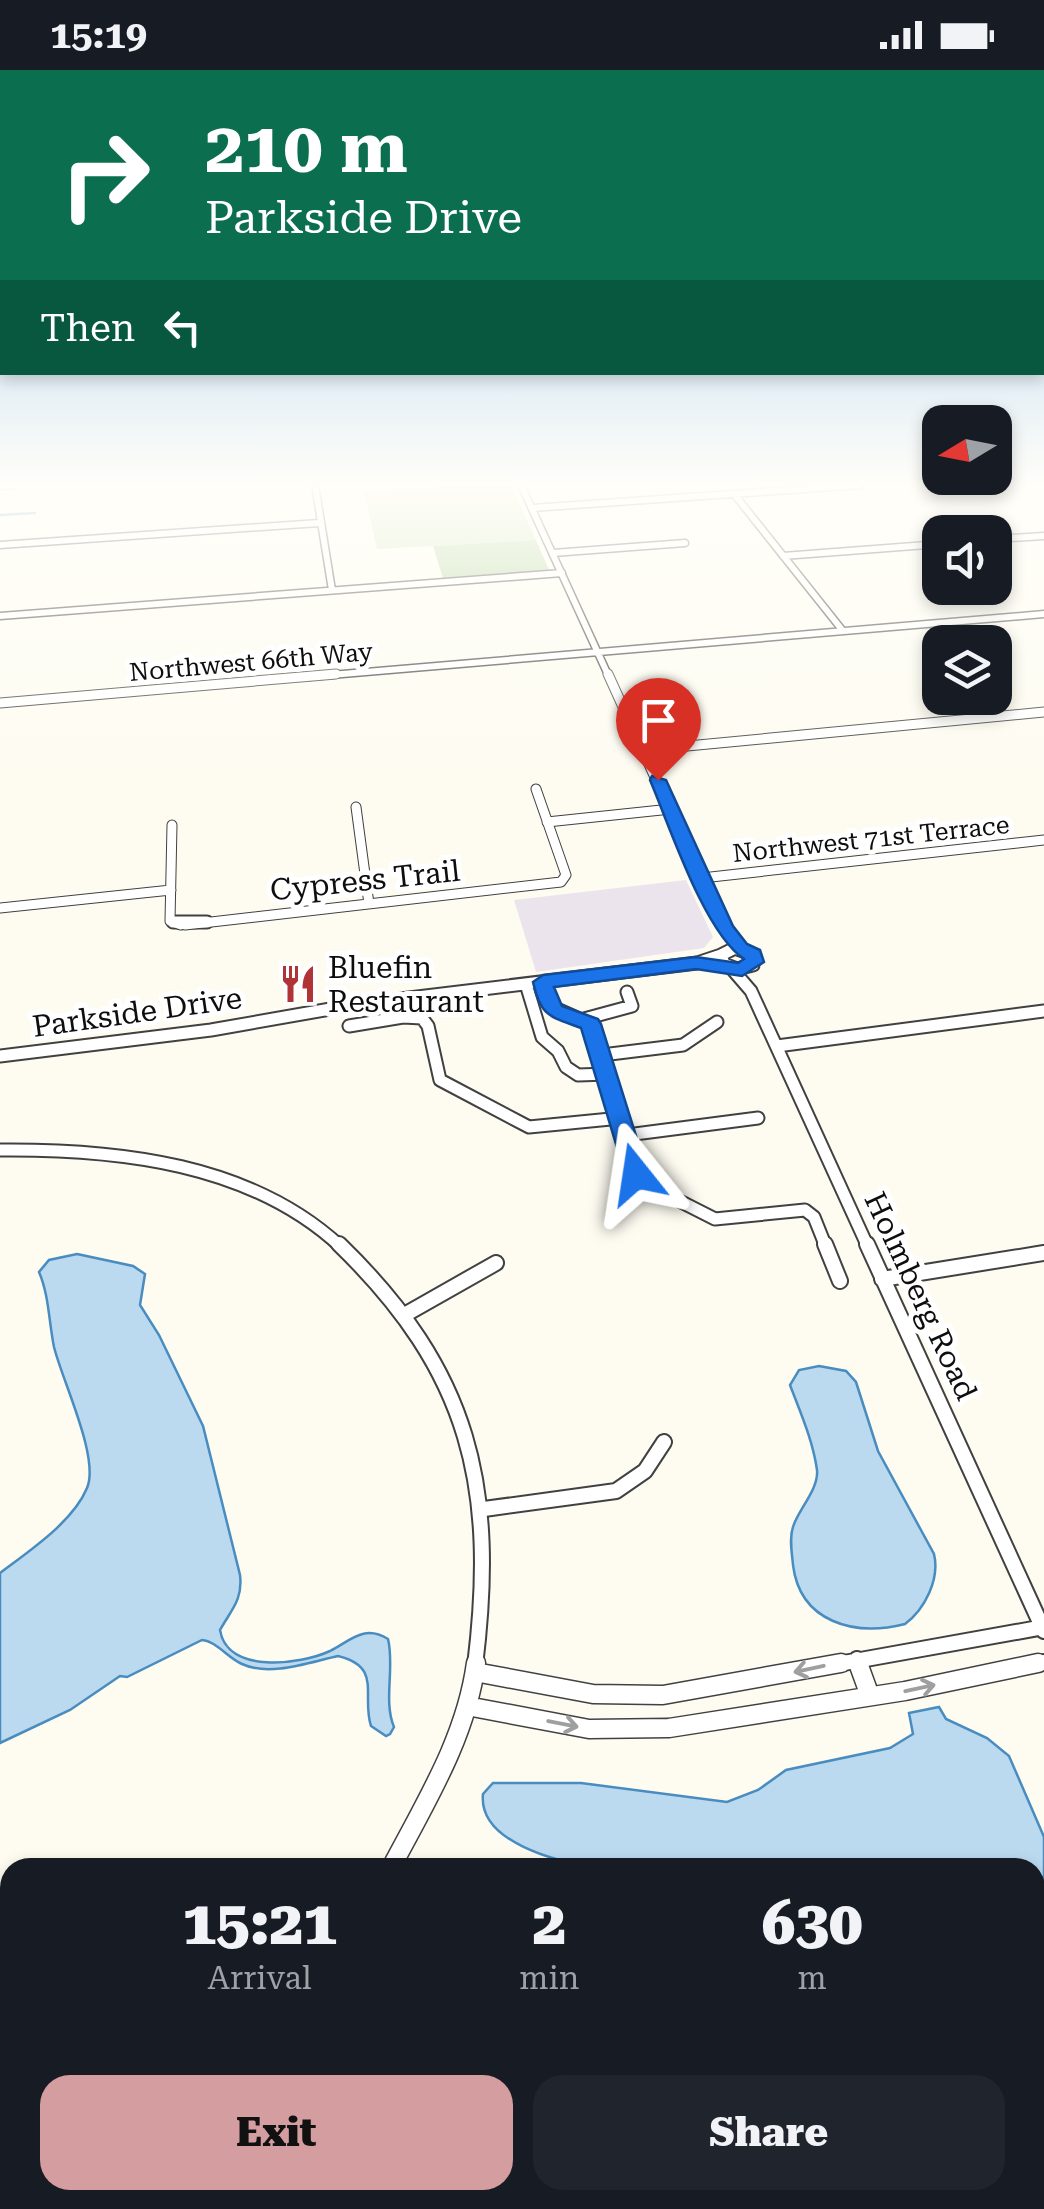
<!DOCTYPE html>
<style>
:root{--surface:#171b24;--page:#20242c;--text:#f1f3f6;--muted:#9ea1a6;--accent:#d49da0}
body{margin:0;font-family:"Roboto Serif",serif;background:var(--page);color:var(--text);height:100vh;display:flex;flex-direction:column;font-size:38px;white-space:nowrap}
*{box-sizing:border-box;margin:0}
p{font-size:32px;color:var(--muted)}
.icon{flex:none;width:55px;height:55px;fill:none;stroke:currentColor;stroke-width:2;stroke-linecap:round;stroke-linejoin:round}
.map{position:relative;flex:1;overflow:hidden}
.drawer{position:absolute;left:0px;top:1788px;width:1045px;height:352px;display:flex;flex-direction:column;background:var(--surface);border-radius:30px 30px 0 0;box-shadow:0 5px 15px #0003}
.drawer>*{flex:none}
.hud{position:absolute;left:0px;top:0px;width:1045px;height:305px;box-shadow:0 5px 15px #0003;background:#0b6e4f;color:#fff;overflow:hidden}
.needle{width:65px;rotate:260deg}
.fabs{position:absolute;left:922px;top:335px;display:grid;gap:20px}
.fabs a{display:grid;place-items:center;width:90px;height:90px;border-radius:20px;background:var(--surface);box-shadow:0 5px 15px #0003;font-size:50px}
.pin{position:absolute;display:grid;place-items:center;width:85px;height:85px;color:#fff;margin:-102px -42px;border-radius:50% 50% 50% 0;rotate:-45deg;box-shadow:0 0 10px #0007}
.pin .icon{rotate:45deg}
.me{position:absolute;width:110px;margin:-55px;rotate:345deg;stroke-linejoin:round;filter:drop-shadow(0 0 8px #0008)}
.turn{display:flex;align-items:center;gap:35px;height:210px;padding:0 40px;font-size:45px}
.turn .icon{width:130px;height:130px;stroke-width:2.5}
.turn b{display:block;font-size:70px;line-height:85px}
.then{display:flex;align-items:center;height:95px;padding:0 40px;background:#0003;gap:20px;font-size:38px}
.eta{display:flex;justify-content:space-evenly;align-items:center;height:170px;text-align:center}
.eta b{font-size:60px;font-weight:800;line-height:70px}
.cta{display:flex;gap:20px;margin-top:auto;padding:20px 40px}
.cta a{flex:1;height:115px;border-radius:30px;background:var(--accent);color:#111;font-size:40px;font-weight:800;line-height:115px;text-align:center}
.cta a+a{background:var(--page);color:var(--text)}
.status{display:flex;justify-content:space-between;align-items:center;height:70px;padding:0 50px;background:var(--surface);direction:ltr}
.status svg{height:28px;fill:currentColor}
.map>svg:first-child{display:block}
.industrial{fill:#ebe4ec}
.green{fill:#d1e5be}
.forest{fill:#b5d49f}
.water{fill:#bbdaf0;stroke:#498cbf;stroke-width:2.5}
.lines{fill:none;stroke-linecap:round;stroke-linejoin:round}
.stream{stroke:#498cbf;stroke-width:2.5}
.minor-far4-casing{stroke:#414141;stroke-width:9}
.minor-far3-casing{stroke:#414141;stroke-width:11}
.minor-far2-casing{stroke:#414141;stroke-width:15}
.minor-far1-casing{stroke:#414141;stroke-width:18}
.minor-casing{stroke:#414141;stroke-width:21}
.minor-far4{stroke:#fff;stroke-width:6}
.minor-far3{stroke:#fff;stroke-width:9}
.minor-far2{stroke:#fff;stroke-width:11}
.minor-far1{stroke:#fff;stroke-width:14}
.minor{stroke:#fff;stroke-width:18}
.oneway{stroke:#9f9f9f}
.route{fill:#1a73e8;stroke:#114b97;stroke-width:2.5}
.labels{text-anchor:middle;dominant-baseline:central;stroke-width:10;stroke-linejoin:round;paint-order:stroke}
.far-street-label{font-size:25px;fill:#0e0e0e;stroke:#fff}
.street-label{font-size:30px;fill:#0e0e0e;stroke:#fff}
.poi-label{font-size:30px;fill:#0e0e0e;stroke:#fff;text-anchor:start}
</style>
<div class="status"><b>15:19</b><svg viewBox="0 0 49 12"><path d="M0 12V9h3v3zM5 12V6h3v6zM10 12V3h3v9zM15 12V0h3v12zM26 1h20v11H26zM47 4h2v5h-2z"/></svg></div>
<div class="map">
<svg width="1044" height="2139" viewBox="0 0 1044 2139">
<rect width="100%" height="100%" fill="#fefcf1"/>
<path class="industrial" d="M686 810 713 867 704 878 536 902 514 830Z"/>
<path class="green" d="M473 415H511L536 470 377 479 364 421Z"/>
<path class="forest" d="M536 470 549 500 443 508 433 476Z"/>
<path class="water" d="M77 1184 133 1196 145 1204 140 1235 159 1265 203 1356 240 1505C243 1530 231 1540 220 1560 227 1604 300 1595 330 1581 350 1571 364 1554 388 1569 395 1597 383 1631 394 1657L390 1664 386 1666 371 1656C361 1625 383 1597 338 1586 310 1592 270 1607 242 1594 228 1588 216 1571 202 1570L127 1607 120 1606 70 1640 0 1673V1503C29 1481 73 1452 87 1418 100 1388 62 1310 54 1277 49 1253 49 1225 39 1202L49 1190Z
M819 1296 846 1301 856 1312 878 1381 934 1484C940 1509 925 1539 905 1554 854 1567 800 1552 793 1495 792 1483 789 1469 793 1457 798 1440 819 1419 817 1400 813 1371 801 1344 790 1315L799 1300Z
M939 1637 946 1649 987 1668 1009 1686 1044 1767V1898L1035 1899V1798L596 1797C557 1792 478 1772 483 1724L493 1713H581L727 1732 758 1720 786 1700 890 1678 913 1664 909 1643Z"/>
<g class="lines">
<path class="stream" d="M0 445 35 443"/>
<g class="minor-far4-casing">
<path id="minor-far4" d="M315 415 332 520
M521 415 609 607
M0 416 13 415
M734 424 843 561
M532 438 860 415
M995 469 1044 466
M0 475 319 453
M553 483 685 473
M783 486 940 474
M0 546 562 503
M307 607 1044 544"/>
</g>
<g class="minor-far3-casing">
<path id="minor-far3" d="M608 604 722 855
M0 633 336 604
M645 680 1044 642
M356 737 369 834
M547 752 671 739
M172 755 170 851 181 855
M702 808 1044 770
M0 838 171 820
M185 855 561 812 566 805 536 719"/>
</g>
<g class="minor-far2-casing">
<path id="minor-far2" d="M173 852H207
M721 852 740 878
M735 878 753 885V895L737 899 724 894 721 885Z
M732 899 751 921 868 1177
M543 912 555 938 591 954 642 1112 715 1149 805 1140 814 1147 826 1177
M526 914 542 967 558 981 566 997 578 1005 608 1004
M584 949 632 936 627 922
M349 956 403 947 422 948 428 956 440 1010 529 1057 621 1048
M777 976 1044 941
M602 985 683 975 717 952
M0 986 211 960 359 934 697 893 721 885
M627 1065 758 1048
M0 1080C118 1079 251 1093 341 1177"/>
</g>
<g class="minor-far1-casing">
<path id="minor-far1" d="M339 1174C471 1302 497 1417 475 1596
M825 1174 840 1211
M867 1174 1044 1561
M882 1209 1044 1183
M406 1244 496 1193
M484 1439 616 1421 645 1401 664 1372
M857 1589 859 1596
M827 1596 1044 1557
M1026 1596 1044 1592"/>
</g>
<g class="minor-casing">
<path id="minor" d="M858 1593 870 1626
M475 1602 593 1624 663 1625 841 1593
M467 1636 589 1659 669 1658 905 1621 1038 1593
M391 1798C425 1733 466 1668 476 1593
M524 2130 534 2139
M49 2139 60 2130"/>
</g>
<use href="#minor-far4" class="minor-far4"/>
<use href="#minor-far3" class="minor-far3"/>
<use href="#minor-far2" class="minor-far2"/>
<use href="#minor-far1" class="minor-far1"/>
<use href="#minor" class="minor"/>
</g>
<defs><path id="oneway-shaft" d="M-6 0H5M1.5-3L5.5 0L1.5 3" fill="none" stroke-width="1.6" stroke-linecap="round" stroke-linejoin="round" transform="scale(2.5)"/></defs>
<g class="oneway">
<use href="#oneway-shaft" transform="translate(809 1599) rotate(168)"/>
<use href="#oneway-shaft" transform="translate(920 1618) rotate(-12)"/>
<use href="#oneway-shaft" transform="translate(563 1654) rotate(11)"/>
</g>
<linearGradient id="sky" x2="0" y2="1"><stop stop-color="#96c3eb"/><stop offset="0.58" stop-color="#fffef9"/><stop offset="1" stop-color="#fffef9" stop-opacity="0"/></linearGradient>
<rect width="1044" height="714" fill="url(#sky)"/>
<path class="route" d="M652 706 666 710 733 856 747 874 760 880 764 892 742 906 696 899 554 917 562 936 598 949 601 954 648 1104 636 1113 625 1104 581 958C549 946 541 947 533 912L543 905 696 887 738 893 744 889C704 862 670 757 650 710Z"/>
<defs>
<g id="restaurant-bare" transform="scale(3)"><path d="M-5-6h1v4h1v-4h1v4h1v-4h1v5L-1.5 .5V6h-2V.5L-5-1ZM5-6V6H3V1.5H1.5Q1.5-4 5-6Z" fill="#b03436" stroke="#fff" stroke-width="2.5" paint-order="stroke"/></g>
</defs>
<g fill-rule="evenodd">
<use href="#restaurant-bare" x="298" y="914"/>
</g>
<g class="labels">
<g class="far-street-label">
<text transform="translate(251 592) rotate(-5)">Northwest 66th Way</text>
<text transform="translate(871 769) rotate(-6)">Northwest 71st Terrace</text>
</g>
<g class="street-label">
<text transform="translate(365 810) rotate(-6)">Cypress Trail</text>
<text transform="translate(137 942) rotate(-8)">Parkside Drive</text>
<text transform="translate(921 1226) rotate(65)">Holmberg Road</text>
</g>
<g class="poi-label">
<text x="328" y="897">Bluefin<tspan x="328" dy="34">Restaurant</tspan></text>
</g>
</g>
</svg>
<div class="fabs">
<a><svg class="needle" viewBox="-14 -14 28 28"><path d="M0-13l5 13h-10z" fill="#e53935"/><path d="M0 13l5-13h-10z" fill="#9ea1a6"/></svg></a>
<a><svg class="icon" aria-label="sound" viewBox="0 0 24 24"><path d="M4 9h4l5-4v14l-5-4H4zM17 9q2 3 0 6"/></svg></a>
<a><svg class="icon" aria-label="layers" viewBox="0 0 24 24"><path d="M12 4l9 5-9 5-9-5zM3 14l9 5 9-5"/></svg></a>
</div>
<div class="pin" style="left:658px;top:710px;background:#d93025"><svg class="icon" aria-label="arrive" viewBox="0 0 24 24"><path d="M6 21V4h12l-3 4 3 4H6"/></svg></div>
<svg class="me" style="left:636px;top:1104px" viewBox="-20 -20 40 40"><path d="M0-17L14 15 0 8-14 15z" fill="#1a73e8" stroke="#fff" stroke-width="4"/></svg>
<div class="hud">
<div class="turn"><svg class="icon" aria-label="right" viewBox="0 0 24 24"><path d="M7 20v-9h11M14 6l5 5-5 5"/></svg><div><b>210 m</b>Parkside Drive</div></div>
<div class="then">Then<svg class="icon" aria-label="left" viewBox="0 0 24 24"><path d="M17 20v-9H6M10 6l-5 5 5 5"/></svg></div>
</div>
<section class="drawer">
<div class="eta">
<div><b>15:21</b><p>Arrival</p></div>
<div><b>2</b><p>min</p></div>
<div><b>630</b><p>m</p></div>
</div>
<div class="cta"><a>Exit</a><a>Share</a></div>
</section>
</div>
